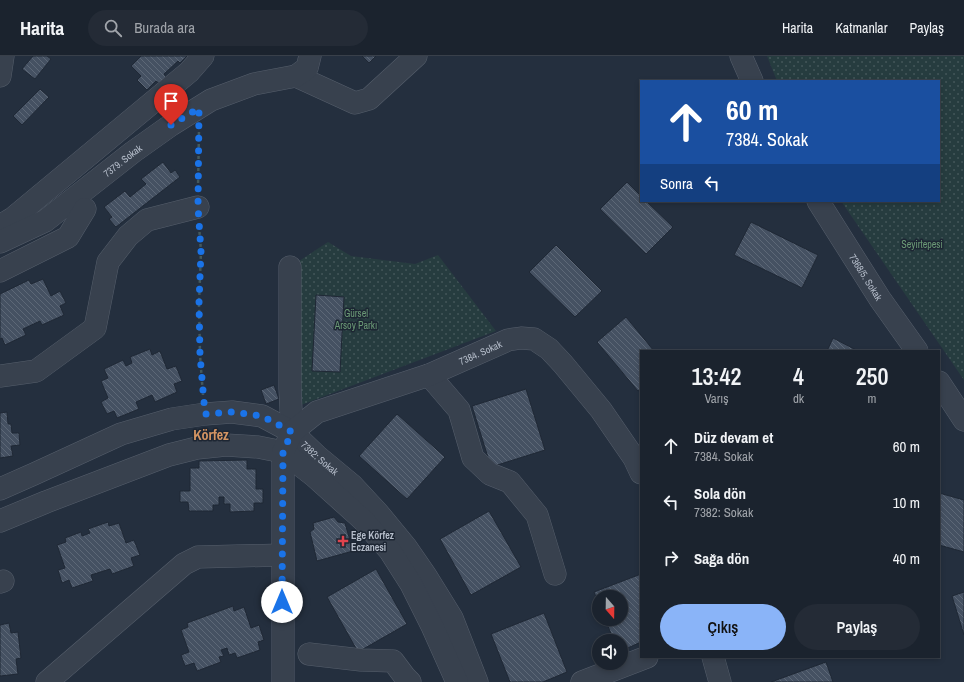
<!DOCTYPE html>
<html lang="tr">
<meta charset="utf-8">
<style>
:root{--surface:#1b232e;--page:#242b36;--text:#f1f3f6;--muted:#a0a4aa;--line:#39404a;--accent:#8ab4f8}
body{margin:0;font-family:"Archivo Narrow",sans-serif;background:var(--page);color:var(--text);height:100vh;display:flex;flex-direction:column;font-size:15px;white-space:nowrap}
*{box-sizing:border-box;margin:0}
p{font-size:13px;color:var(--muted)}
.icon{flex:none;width:22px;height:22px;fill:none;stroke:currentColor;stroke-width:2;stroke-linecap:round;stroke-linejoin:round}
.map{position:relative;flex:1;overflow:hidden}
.details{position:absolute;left:640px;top:294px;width:300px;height:308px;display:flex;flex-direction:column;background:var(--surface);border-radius:0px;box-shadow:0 2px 6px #0003,0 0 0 1px var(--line)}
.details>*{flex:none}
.hud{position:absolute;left:640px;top:24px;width:300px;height:122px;border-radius:0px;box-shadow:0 2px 6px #0003,0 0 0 1px var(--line);background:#1a4fa0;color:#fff;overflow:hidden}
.needle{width:26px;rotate:160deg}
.fabs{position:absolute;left:592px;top:534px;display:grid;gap:8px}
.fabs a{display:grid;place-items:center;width:36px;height:36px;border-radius:50%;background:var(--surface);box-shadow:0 2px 6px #0003,0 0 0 1px var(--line);font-size:20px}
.pin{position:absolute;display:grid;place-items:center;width:34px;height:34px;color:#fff;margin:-41px -17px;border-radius:50% 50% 50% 0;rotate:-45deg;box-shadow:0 0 4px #0007}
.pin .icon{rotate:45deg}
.me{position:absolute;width:44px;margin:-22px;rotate:0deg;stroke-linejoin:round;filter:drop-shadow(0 0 3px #0008)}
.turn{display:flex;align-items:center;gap:14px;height:84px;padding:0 20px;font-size:18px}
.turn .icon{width:52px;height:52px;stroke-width:2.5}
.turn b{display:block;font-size:28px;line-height:34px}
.then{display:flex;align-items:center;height:38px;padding:0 20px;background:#0003;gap:8px;font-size:15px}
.eta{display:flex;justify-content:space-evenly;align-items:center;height:68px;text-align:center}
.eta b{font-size:24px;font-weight:600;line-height:28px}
.button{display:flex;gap:8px;margin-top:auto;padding:8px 20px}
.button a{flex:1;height:46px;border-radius:24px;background:var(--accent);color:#111;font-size:16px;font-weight:600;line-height:46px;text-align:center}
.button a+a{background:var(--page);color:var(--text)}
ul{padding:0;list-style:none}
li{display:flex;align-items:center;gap:12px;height:56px;padding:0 20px}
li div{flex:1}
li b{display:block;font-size:15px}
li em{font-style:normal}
header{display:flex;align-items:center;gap:24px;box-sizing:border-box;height:56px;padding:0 20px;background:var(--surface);border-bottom:1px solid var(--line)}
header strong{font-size:19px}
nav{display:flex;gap:22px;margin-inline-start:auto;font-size:14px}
.search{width:280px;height:36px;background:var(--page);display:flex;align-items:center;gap:10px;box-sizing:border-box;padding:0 14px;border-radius:22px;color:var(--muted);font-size:15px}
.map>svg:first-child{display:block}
.park{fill:url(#park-dots)}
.building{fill:url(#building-back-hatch);stroke:#1f2835}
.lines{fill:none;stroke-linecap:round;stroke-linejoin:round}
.minor-casing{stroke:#565f6c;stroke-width:23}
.path{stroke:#44595c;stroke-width:2.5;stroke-dasharray:3 3;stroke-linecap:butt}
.minor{stroke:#38414e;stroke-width:22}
.route{stroke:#1a73e8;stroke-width:7;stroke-dasharray:0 12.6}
.health-dot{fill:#e0444e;stroke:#1d2633;stroke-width:1.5}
.labels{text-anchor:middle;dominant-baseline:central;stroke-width:3;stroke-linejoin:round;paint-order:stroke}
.street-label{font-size:10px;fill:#b4bcc9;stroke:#1d2633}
.park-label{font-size:10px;fill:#6b9a76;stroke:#1d2633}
.poi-label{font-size:10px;font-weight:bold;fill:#b4bcc9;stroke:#1d2633;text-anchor:start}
.district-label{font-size:14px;font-weight:bold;fill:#d59563;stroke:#1d2633}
</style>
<header>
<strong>Harita</strong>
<div class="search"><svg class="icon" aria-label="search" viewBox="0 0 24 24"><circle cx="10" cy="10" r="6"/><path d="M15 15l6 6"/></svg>Burada ara</div>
<nav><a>Harita</a><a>Katmanlar</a><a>Paylaş</a></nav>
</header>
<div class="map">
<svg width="964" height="626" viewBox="0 0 964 626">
<defs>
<pattern id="park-dots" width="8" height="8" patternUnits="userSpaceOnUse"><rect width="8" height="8" fill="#263c3f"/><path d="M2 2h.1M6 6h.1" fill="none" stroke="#435659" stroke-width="1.8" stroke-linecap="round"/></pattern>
<pattern id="building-back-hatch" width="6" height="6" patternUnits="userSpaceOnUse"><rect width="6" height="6" fill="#455162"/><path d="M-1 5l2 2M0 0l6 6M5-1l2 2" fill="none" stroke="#5d6877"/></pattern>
</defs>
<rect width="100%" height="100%" fill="#242f3e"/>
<path class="park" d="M767 0H964V324L841 145H939V25H777Z
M328 186 351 200 415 208 438 199 496 275 301 349 290 211Z"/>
<path class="building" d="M33 0H47L51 3 35 23 22 13Z
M141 0H187L180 7 178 5 164 18 166 21 159 27 156 25 147 34 137 24 141 20 131 10Z
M362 0H376L369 7Z
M40 33 49 41 22 69 13 60Z
M163 106 171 117 175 114 180 121 116 171 109 163 112 161 104 151 125 135 130 141 146 128 141 123Z
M627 126 641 140V145H646L673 171 646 198 600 153Z
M751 166 818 199 802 232 734 199Z
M556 189 602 235 575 261 529 216Z
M43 223 51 240 60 235 66 247 60 250 64 259 42 269 40 265 23 273 26 279 5 289 2 282 0 283V238L29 224 31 228Z
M316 239 344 241 340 316 312 315Z
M626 261 654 295H641V333L638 335 597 286Z
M833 282 858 295H827Z
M150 293 152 299 160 295 167 313 176 310 182 325 174 328 177 336 155 346 152 339 136 346 139 353 117 362 114 355 107 358 101 346 108 342 101 325 108 322 104 313 123 304 126 310 132 307 130 301Z
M274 329 279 343 266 348 261 334Z
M526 333 545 394 491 411 472 350Z
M7 356 8 368H11L12 377H19L20 389 11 390 13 400 0 402V357Z
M397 358 445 401 407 443 359 400Z
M247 404V413H256V433H263V447H254V455L230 456V448H224V441H219V449H213V455H189L188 446H180V435H190V412H199V405Z
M939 437 964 444V496L939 489Z
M489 455 521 511 471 539 440 483Z
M334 461 338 466 345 467 353 495 317 505 310 476 314 473 313 467Z
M108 466 109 470 119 467 126 487 134 484 140 499 131 502 134 510 112 518 110 513 91 519 93 525 72 532 69 524 62 527 58 514 65 512 57 489 66 486 65 482 81 476 82 480 90 477 88 473Z
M376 513 407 568 358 596 327 541Z
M641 518V586L621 595V585H614L605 563H621V541H599V548L594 536Z
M964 536V579L952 540Z
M233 550 234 555 244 551 251 572 259 569 264 584 258 586 260 594 237 602 235 597 229 599 227 592 221 594 224 600 219 601 221 606 197 615 194 607 185 610 181 599 189 596 181 574 188 571 187 567Z
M544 557 567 616 543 626H510L491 578Z
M9 567 11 577 18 576 21 602 16 603 18 618 0 620V569Z
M826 606 833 626H771Z"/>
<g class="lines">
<g class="minor-casing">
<g id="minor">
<path d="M741 0 752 25"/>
<path d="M0 20 3 0"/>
<path d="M296 20 355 47 369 43 416 0"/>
<path id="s1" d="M818 145 880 243 917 295"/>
<path d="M0 170 13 162 189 16 203 0"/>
<path id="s2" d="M0 186 45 165 133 96 171 69 211 44 254 28 296 20 307 12 310 0"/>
<path d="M290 211V332L292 376"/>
<path d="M0 215 68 181 85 153"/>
<path d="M429 319 459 354 473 402 490 418 510 426 537 459 555 518"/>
<path d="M0 320 36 315 95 272 108 206 128 180 147 164 198 151"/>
<path d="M939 326 964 364"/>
<path id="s3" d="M0 433 34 418 121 378 172 363 205 358 232 356 262 360 292 376 317 400 352 429 378 457 406 491 426 520 452 562 477 626"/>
<path d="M0 465 46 446 169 399 197 392 226 389 258 391 283 396 314 420 363 464 390 495 411 528 432 570 457 626"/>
<path d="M0 526 3 525"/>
<path d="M309 598 361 604 393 605 405 621 410 626"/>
<path d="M713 601 720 626"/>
<path d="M47 626 184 508 198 501 282 499"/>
<path id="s4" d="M283 626V396L292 376 317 356 429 319 508 284 521 282 534 283 549 293 563 308 601 354 634 402 641 417"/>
<path d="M582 626 647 601"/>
</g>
</g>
<path class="path" d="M198 133 199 74
M199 170 201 195 199 247 200 299 203 339"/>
<use href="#minor" class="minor"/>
</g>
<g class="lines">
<path class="route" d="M171 69 199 52 198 151 201 195 199 247 200 299 205 358 232 356 262 360 292 376 283 396 282 546"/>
</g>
<path class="health-dot" d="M341 479h4v4h4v4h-4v4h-4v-4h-4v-4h4z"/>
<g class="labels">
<g class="street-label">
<text stroke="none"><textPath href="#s2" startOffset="148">7379. Sokak</textPath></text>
<text stroke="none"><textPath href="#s1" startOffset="90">7368/5. Sokak</textPath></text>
<text stroke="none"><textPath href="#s4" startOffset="458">7384. Sokak</textPath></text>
<text stroke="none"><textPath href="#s3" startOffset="349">7382: Sokak</textPath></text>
</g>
<g class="park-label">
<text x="922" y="188">Seyirtepesi</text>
<text x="356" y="257">Gürsel<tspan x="356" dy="12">Arsoy Parkı</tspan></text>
</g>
<g class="poi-label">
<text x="351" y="479">Ege Körfez<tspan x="351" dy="12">Eczanesi</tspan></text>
</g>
<g class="district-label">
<text x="211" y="379">Körfez</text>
</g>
</g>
</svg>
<div class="fabs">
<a><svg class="needle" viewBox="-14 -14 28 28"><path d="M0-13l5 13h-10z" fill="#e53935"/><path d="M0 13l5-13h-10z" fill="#a0a4aa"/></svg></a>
<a><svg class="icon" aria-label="sound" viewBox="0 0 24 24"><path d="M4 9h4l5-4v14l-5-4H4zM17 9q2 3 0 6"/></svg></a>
</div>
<div class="pin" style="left:171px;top:69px;background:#d93025"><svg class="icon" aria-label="arrive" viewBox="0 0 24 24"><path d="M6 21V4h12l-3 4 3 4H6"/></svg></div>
<svg class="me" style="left:282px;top:546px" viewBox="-20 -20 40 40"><circle r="19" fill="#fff"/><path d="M0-13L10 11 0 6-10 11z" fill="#1a73e8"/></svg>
<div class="hud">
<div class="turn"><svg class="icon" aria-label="ahead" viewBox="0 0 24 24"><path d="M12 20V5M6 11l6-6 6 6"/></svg><div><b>60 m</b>7384. Sokak</div></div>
<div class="then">Sonra<svg class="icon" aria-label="left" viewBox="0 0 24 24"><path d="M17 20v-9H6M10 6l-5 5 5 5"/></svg></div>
</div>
<section class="details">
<div class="eta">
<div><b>13:42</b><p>Varış</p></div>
<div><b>4</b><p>dk</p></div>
<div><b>250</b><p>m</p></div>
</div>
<ul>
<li><svg class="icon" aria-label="ahead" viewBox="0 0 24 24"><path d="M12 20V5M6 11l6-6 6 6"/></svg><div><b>Düz devam et</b><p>7384. Sokak</p></div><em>60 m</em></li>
<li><svg class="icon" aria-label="left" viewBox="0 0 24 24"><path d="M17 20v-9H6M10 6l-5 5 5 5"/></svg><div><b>Sola dön</b><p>7382: Sokak</p></div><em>10 m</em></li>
<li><svg class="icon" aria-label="right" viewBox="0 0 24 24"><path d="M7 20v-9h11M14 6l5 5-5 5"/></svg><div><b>Sağa dön</b></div><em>40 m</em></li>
</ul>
<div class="button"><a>Çıkış</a><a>Paylaş</a></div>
</section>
</div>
